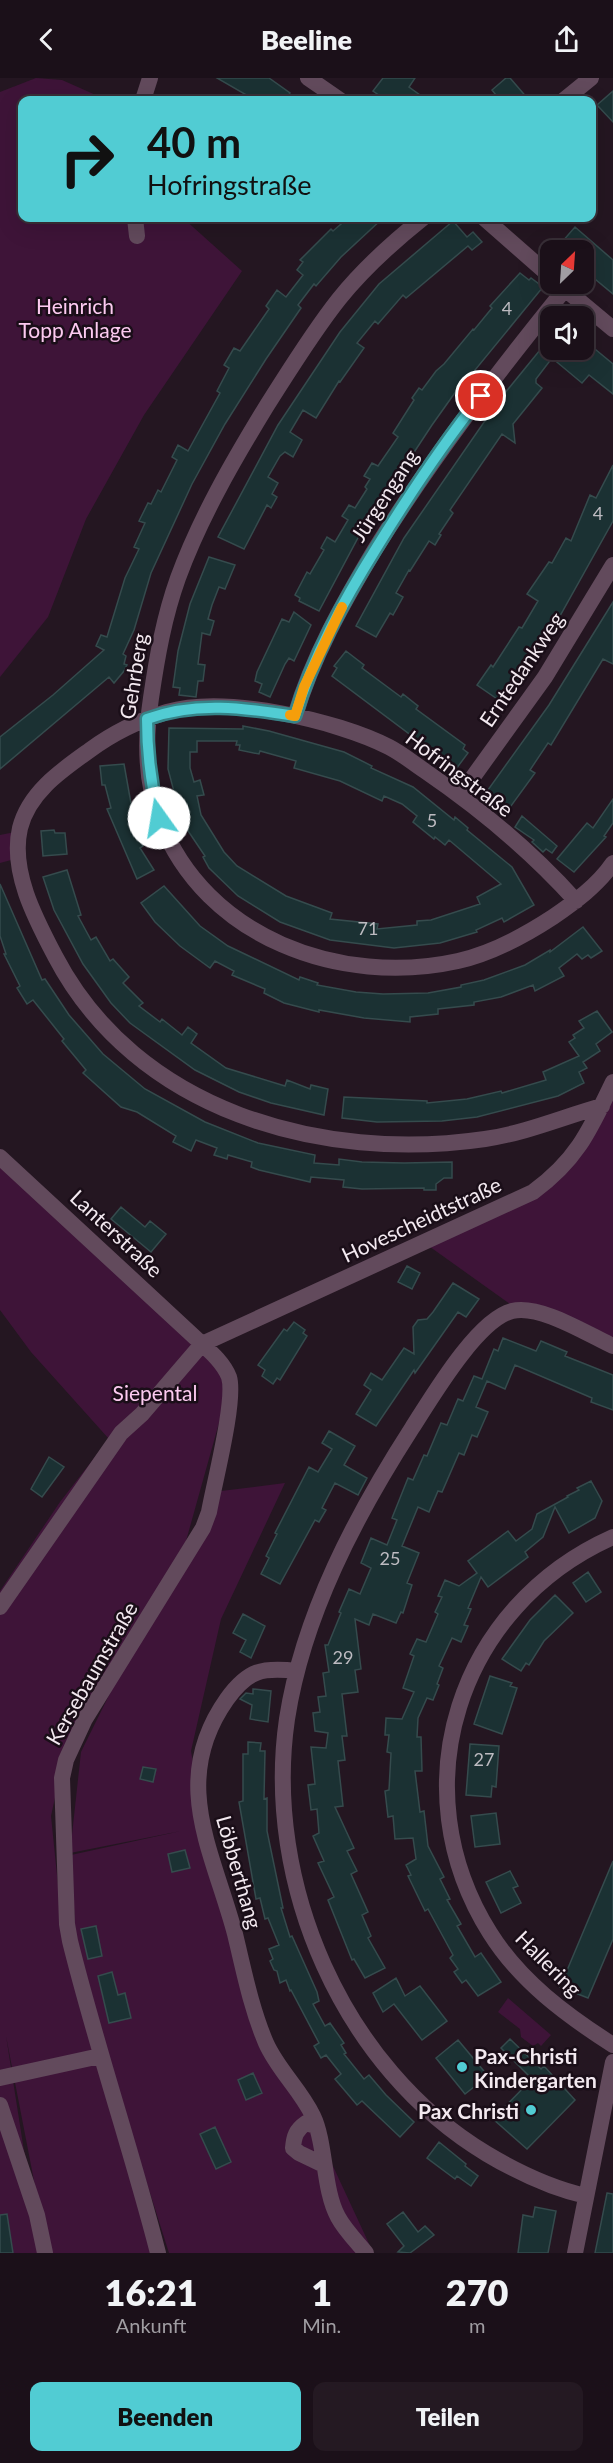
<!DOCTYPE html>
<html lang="de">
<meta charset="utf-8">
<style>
:root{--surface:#1b1019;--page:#241922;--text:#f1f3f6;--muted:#a09da2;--line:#393038;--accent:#51ccd3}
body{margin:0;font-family:Lato,sans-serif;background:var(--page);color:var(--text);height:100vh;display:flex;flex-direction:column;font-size:22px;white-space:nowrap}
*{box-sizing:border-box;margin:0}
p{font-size:20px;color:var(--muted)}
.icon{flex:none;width:33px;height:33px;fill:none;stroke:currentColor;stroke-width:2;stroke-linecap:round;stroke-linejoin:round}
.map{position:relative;height:2175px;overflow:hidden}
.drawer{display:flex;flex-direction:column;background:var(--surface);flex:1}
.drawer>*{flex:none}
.hud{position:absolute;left:18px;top:18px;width:578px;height:126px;border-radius:12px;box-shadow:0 6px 24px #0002,0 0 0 2px var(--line);background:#51ccd3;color:#111;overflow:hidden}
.needle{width:39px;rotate:25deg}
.fabs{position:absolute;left:540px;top:162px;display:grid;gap:12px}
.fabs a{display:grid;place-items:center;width:54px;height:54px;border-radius:12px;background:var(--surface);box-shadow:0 6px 24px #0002,0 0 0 2px var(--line);font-size:30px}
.pin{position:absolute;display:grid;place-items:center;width:51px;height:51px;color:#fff;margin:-26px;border:3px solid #fff;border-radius:50%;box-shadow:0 2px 6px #0007}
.me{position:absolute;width:66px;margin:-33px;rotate:347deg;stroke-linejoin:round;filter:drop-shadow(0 0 4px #0008)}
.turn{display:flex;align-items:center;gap:21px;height:126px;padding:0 30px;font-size:27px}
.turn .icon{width:78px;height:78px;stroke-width:2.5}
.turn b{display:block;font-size:42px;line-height:51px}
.eta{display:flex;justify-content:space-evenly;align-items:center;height:102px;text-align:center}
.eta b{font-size:36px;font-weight:800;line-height:42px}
.button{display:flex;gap:12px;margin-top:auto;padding:12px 30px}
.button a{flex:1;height:69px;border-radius:12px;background:var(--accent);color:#111;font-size:24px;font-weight:800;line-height:69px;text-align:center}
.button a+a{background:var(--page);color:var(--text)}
header{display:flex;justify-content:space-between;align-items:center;height:78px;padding:0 30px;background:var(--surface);font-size:27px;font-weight:800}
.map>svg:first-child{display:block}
.green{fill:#3e1438}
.building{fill:#1b3133;stroke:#354b4d;stroke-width:1.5;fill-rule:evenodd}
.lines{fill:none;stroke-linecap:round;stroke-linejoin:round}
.minor{stroke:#624a5c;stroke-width:16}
.route-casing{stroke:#358589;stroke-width:15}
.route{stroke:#51ccd3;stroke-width:10}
.slow{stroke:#f59e0b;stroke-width:10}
.poi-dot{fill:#51ccd3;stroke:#1a0e18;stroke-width:2}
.labels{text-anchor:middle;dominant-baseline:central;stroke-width:5;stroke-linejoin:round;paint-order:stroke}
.number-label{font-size:18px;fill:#bdbbc1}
.park-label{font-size:21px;fill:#fccaf0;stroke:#1a0e18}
.street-label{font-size:21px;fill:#f3e9f0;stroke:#1a0e18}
.poi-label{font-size:21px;font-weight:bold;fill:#f3e9f0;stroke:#1a0e18;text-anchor:start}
</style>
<header><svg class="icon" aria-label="back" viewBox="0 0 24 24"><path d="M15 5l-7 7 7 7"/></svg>Beeline<svg class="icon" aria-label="share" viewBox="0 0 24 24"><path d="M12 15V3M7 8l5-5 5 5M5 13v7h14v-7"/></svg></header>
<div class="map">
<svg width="613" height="2175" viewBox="0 0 613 2175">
<rect width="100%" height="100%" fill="#241621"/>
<path class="green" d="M36 0 62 2 107 22H22V140H183L242 193 144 337 86 441 48 539 0 599V14Z
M15 754V781L0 785V757Z
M613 1011V1267L517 1231 426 1166 534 1115Z
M0 1080 222 1290 224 1327 186 1463 66 1669 51 1738 64 1866 153 2175H48L6 1958 40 2175H0V1513L60 1424 109 1361 31 1274 0 1232Z
M285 1405 221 1541 191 1673 204 1748 246 1893 279 1981 332 2086 371 2170V2175H169L118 2014 76 1864 71 1777 181 1753 70 1775 81 1674 119 1597 221 1413Z
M508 1920 551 1957 541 1968 538 1965 533 1968 521 1959 520 1951 498 1934Z"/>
<path class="building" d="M217 0H269L290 15 285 22H255Z
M383 0H415L409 9 427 22H386L373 13Z
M506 0H510L529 22H500L492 12Z
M613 13V44L597 27Z
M348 140H383L341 179 316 208 314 206 298 227 301 230 266 281 225 346 192 406 151 495 134 552 123 576 126 578 124 586 127 587 124 593 114 605 109 599 0 691V659L53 617 104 572 96 568 101 557 107 559 125 500 139 471 134 469 145 445 139 443 148 425 151 426 158 412 161 414 177 382 172 379 178 367 188 373 220 315 217 313 229 290 224 287 234 270 240 273 269 231 266 228 277 212 286 219 303 197 297 192 303 184 300 182 331 151 333 153Z
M453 143 467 159 473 154 482 164 472 172 468 168 406 220 403 217 378 246 375 243 357 265 364 270 340 304 339 303 316 340 303 332 290 354 302 362 293 379 285 374 280 378 268 399 278 405 272 416 277 419 271 430 267 427 244 471 218 459 278 347 340 254 379 206Z
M575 149 613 182V216L584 192V172H555Z
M520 195 529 202 531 200 543 209 471 297 469 295 432 347 359 458 319 533 299 523 300 520 295 517 307 494 310 496 324 472 321 470 327 459 335 464 348 442 342 438 346 432 349 427 355 430 367 411 365 409 370 401 364 398 372 385 378 388 398 359 393 355 414 322 412 320 419 310 422 312 436 293 444 286 473 251 474 252 492 230 490 228Z
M584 262 613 286V316L589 297 582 305 552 280 536 301V305L542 310 513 346 515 365 502 356 450 432 453 435 439 456 441 457 435 467 429 463 410 493 409 492 396 515 403 519 393 537 390 535 376 559 356 548 404 460 500 321 540 272H584Z
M613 387V443L561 536 503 625 477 607 491 587 493 589 519 549 522 550 538 523 527 516 549 484 552 485 566 460 571 463 590 417 596 420Z
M209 479 235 487 225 511 219 509 212 527 208 541 214 543 210 557 202 555 198 586 205 587 203 603H198L196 619 179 617 180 610 173 609 178 573 190 526Z
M613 524V586L603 581 551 667 548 665 530 692 535 695 508 732 485 716 549 627Z
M294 534 311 547 294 583 289 580 285 586 270 619 259 614 262 606 255 603 257 594 282 541 289 544Z
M346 573 364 587 362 590 401 619 403 616 418 628 416 631 465 667 463 671 468 675 456 691 332 598 337 590 334 588Z
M243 648 269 653 344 674 372 688 371 690 413 709 454 742 455 739 468 750 467 752 512 789 534 827 504 844 502 840 476 852 477 854 440 865 394 870 330 862 280 844 238 818 209 790 203 779 205 778 182 744 168 691 169 650 243 651ZM197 663H237L236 667H240L239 672 259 676 260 673 296 683 294 690 340 703 382 723 384 718 402 726 417 738 413 744 434 761 435 759 445 767 449 762 501 806 477 819 480 826 431 842 417 843V847L377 851 378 846 330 841 332 835 286 818 237 788 224 774 201 737 197 718 204 717 200 702 194 704 190 690V674H197Z
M124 686 135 748 143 768 140 770 154 792 137 801 107 731 111 730 105 707H102L100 688Z
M613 721V745L604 758 606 759 574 794 557 781 587 745 593 750Z
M522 738 557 768 552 775 546 771 543 774 532 764 534 762 515 749Z
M54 752 55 755H65L67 776 43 778 41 753Z
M67 792 81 837 78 838 91 862 96 859 110 883 113 881 129 899 123 905 143 925 139 928 160 944 162 941 182 957 188 949 197 956 191 965 226 990 285 1008 287 1002 310 1011 311 1007 328 1011 324 1037 271 1025 239 1014 195 992 130 945 111 925 83 886 54 832 43 799Z
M0 806 42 902 45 901 69 937 103 976 145 1011 205 1044 258 1065 315 1077 314 1085 339 1087V1081L362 1084 404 1085 452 1084V1100H444L436 1106V1112H424V1110L362 1111 343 1109 344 1102 311 1099 310 1104 259 1092 251 1089 252 1084 228 1077 227 1081 214 1077 217 1070 196 1062 191 1073 173 1064 176 1058 137 1034 121 1029 83 995 86 992 62 963 64 961 33 922 27 926 17 910 20 908 4 876H6L0 858Z
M164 808 200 848 228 868 299 902 300 899 318 905 317 907 356 914 383 916 428 915 461 909V907L484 902 525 887 550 872V874L583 849 602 873 591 880 588 877 582 881 577 876 559 890 564 898 535 913 533 907 501 919 474 924V927L438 931V936L410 939V944L364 940 319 932V934L284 925 264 915 265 911 232 897 234 893 215 883 210 890 180 868 155 844 141 825Z
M597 933 612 954 596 966 600 973 583 984 587 990 579 994 584 1005 558 1018 477 1039 442 1043 377 1044 342 1040 344 1019 427 1023V1025L467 1021 501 1013 502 1015 546 1002 543 994 579 978 569 964 575 960 573 957 584 950 579 943Z
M121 1129 145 1149 150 1143 166 1156 151 1174 111 1141Z
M407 1188 420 1195 412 1211 398 1204Z
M453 1205 479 1221 466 1239 458 1234 415 1295 414 1292 376 1348 356 1336 371 1312 364 1307 371 1295 382 1302 404 1270 414 1276 413 1249 418 1242 427 1241 433 1234Z
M294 1244 305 1252 303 1255 307 1258 280 1302 277 1300 273 1306 262 1298 265 1292 258 1287 284 1251 287 1253Z
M503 1260 536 1273 541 1263 567 1274 565 1278 613 1297V1332L591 1324 592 1320 515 1287 505 1311 487 1303 476 1329 488 1334 477 1359 472 1357 464 1377 459 1375 442 1414 438 1413 429 1434 418 1429 402 1468 419 1475 407 1505 412 1507 403 1535 401 1534 396 1545 373 1536 369 1547 355 1541 361 1591 355 1592 358 1614 342 1616 347 1658H342L345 1682 338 1683 343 1728 335 1729 354 1770 347 1773 357 1793 351 1796 368 1834 362 1837 371 1858 368 1860 385 1890 365 1900 354 1881 352 1882 328 1822 334 1819 318 1785 324 1783 313 1758 319 1755 317 1731 311 1732 308 1707 315 1706 311 1669 326 1670 328 1655 315 1653 313 1635 320 1634 318 1619 326 1618 323 1595 329 1594 325 1567H328L341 1535 339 1534 349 1511 360 1516 371 1490 361 1485 371 1460 387 1467 397 1442 392 1440 408 1400 413 1402 424 1377 427 1378 441 1345 447 1347 458 1321 463 1323 474 1298 482 1301 494 1271 498 1273Z
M329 1353 355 1368 344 1387 367 1400 358 1417 335 1405 322 1430 326 1432 319 1444 315 1442 280 1506 261 1496 269 1480 266 1478 277 1456 275 1455 309 1389 318 1394 332 1371 322 1365Z
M49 1379 64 1389 42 1419 31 1411Z
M591 1403 602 1423 595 1440 569 1455 555 1429 543 1459 525 1474 528 1479 488 1509 481 1499 468 1530 471 1531 464 1547 468 1548 461 1564 452 1560 439 1588 443 1590 437 1606 439 1607 433 1622 427 1620 418 1640 417 1659H421L422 1693H415L420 1734 424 1733 428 1768 444 1799 440 1801 450 1821 447 1822 461 1846 457 1848 475 1879 481 1875 501 1904 478 1918 466 1902 462 1905 454 1894 458 1891 450 1880 453 1877 428 1831 425 1833 408 1798 411 1797 406 1787 416 1781 413 1760 395 1761 393 1738 388 1739 385 1713 389 1712 391 1675 387 1674 389 1657H385L386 1640 402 1641 414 1614 403 1610 414 1578 410 1576 417 1561 426 1564 438 1536 435 1534 442 1519 438 1518 445 1502 459 1508 477 1495 468 1483 508 1453 516 1463 532 1451 537 1436 568 1419 567 1418 579 1412 577 1410Z
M588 1494 601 1514 586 1524 573 1505Z
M555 1517 573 1535 544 1563 529 1587 526 1585 521 1593 502 1581 530 1542Z
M243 1536 265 1548 251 1580 240 1574 246 1562 233 1555Z
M490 1598 512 1605 510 1608 517 1610 502 1656 474 1646Z
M253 1611 271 1613 268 1644 250 1641 252 1627 240 1621 246 1615 253 1616Z
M248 1664 261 1665 260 1673H265L264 1721 267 1720V1753L283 1830H281L290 1859 292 1858 317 1914 319 1923 313 1926 325 1948 330 1945 344 1965 341 1967 346 1975 344 1976 364 2001 369 1997 386 2017 414 2044 400 2059 362 2023 357 2027 335 2001 341 1996 326 1977 321 1980 314 1968 319 1965 291 1912 290 1913 286 1902 280 1905 277 1893 274 1892 270 1883 273 1881 269 1871 279 1867 268 1840 265 1841 260 1820 256 1821 239 1724 243 1723V1676H248Z
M470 1666 499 1668 496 1709 492 1708 491 1719 466 1717Z
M143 1689 156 1691 153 1704 140 1701Z
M496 1735 500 1766 475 1769 471 1738Z
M185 1772 190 1790 172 1794 168 1776Z
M613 1783V1861L588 1920 560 1909Z
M510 1793 518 1808 513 1810 521 1825 501 1835 486 1804Z
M96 1848 102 1878 88 1881 81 1851Z
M112 1894 118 1917 125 1915 131 1940 109 1945 98 1898Z
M396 1900 405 1918 420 1908 447 1943 422 1962 394 1926 383 1934 373 1915Z
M510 1961 541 1991 544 1988 575 2022 527 2071 493 2041 532 2001 501 1970Z
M458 1962 488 1998 465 2016 436 1980Z
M253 1995 262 2015 246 2022 238 2002Z
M215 2049 231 2084 216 2091 200 2056Z
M439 2064 466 2086 465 2088 478 2098 471 2108 457 2098 455 2101 427 2080Z
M607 2115 613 2116V2175H595Z
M535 2129 556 2133 548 2175H518L523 2137 533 2139Z
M403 2134 418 2154 425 2148 434 2157 410 2175 398 2174 404 2168 387 2146Z
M7 2136 13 2175H0V2137Z"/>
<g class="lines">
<path class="minor" d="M308 0 340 22
M143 22 150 0
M564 22 591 0
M135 140 137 158
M423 140C393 164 363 191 339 221 312 255 289 293 266 329 233 383 200 440 178 500 164 539 157 579 151 620 145 660 145 704 160 742 205 860 341 909 458 883 493 875 524 858 553 839 575 824 598 807 613 785
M484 140 550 198
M559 206 613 251
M295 638C312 580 343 525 374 473 431 381 497 295 565 211
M460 717 545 599 613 487
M576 823C532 774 479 730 425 693 413 685 401 675 389 669 336 642 225 617 167 634 140 642 113 655 90 672 62 692 29 714 20 750 10 793 35 840 55 878 136 1033 321 1085 485 1061 526 1055 563 1039 602 1028
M0 1079 202 1266C212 1275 224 1286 229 1299 236 1322 214 1406 209 1434L203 1450 85 1641 66 1682 62 1700 67 1846 70 1863C96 1968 131 2070 158 2175
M613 1459C458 1528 399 1710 490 1855 520 1903 566 1937 613 1967
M0 1529 121 1355 142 1336 202 1266 533 1114C577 1082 590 1052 613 1004
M297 1593C262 1589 248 1592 227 1621 169 1703 213 1773 235 1856 244 1893 251 1930 266 1965 278 1992 300 2011 313 2038 326 2065 323 2112 338 2139 345 2152 357 2164 366 2175
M0 2000 100 1978
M0 2027 37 2137 45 2175
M316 2048 306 2045C296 2052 294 2058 293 2070L299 2075 324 2087
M586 2118C550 2110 519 2095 487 2076 343 1990 263 1805 287 1641 303 1537 356 1437 412 1350 432 1319 477 1242 512 1233 540 1226 587 1256 613 1268
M575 2175 613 1984"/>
</g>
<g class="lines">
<g class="route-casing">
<path id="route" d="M159 740C151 707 147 675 147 641 195 623 245 630 295 638 313 578 344 522 377 469 409 417 443 366 481 318"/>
</g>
<use href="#route" class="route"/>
<path class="slow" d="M290 637 295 638 304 609 342 529"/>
</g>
<g class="poi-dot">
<circle cx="462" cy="1989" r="6"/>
<circle cx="531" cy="2032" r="6"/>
</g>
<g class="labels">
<g class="number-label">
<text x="507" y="230">4</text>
<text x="598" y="435">4</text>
<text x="432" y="742">5</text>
<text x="368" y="850">71</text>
<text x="390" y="1480">25</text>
<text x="343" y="1579">29</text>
<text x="484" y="1681">27</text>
</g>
<g class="park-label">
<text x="75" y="227">Heinrich<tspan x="75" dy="24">Topp Anlage</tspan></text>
<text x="155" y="1314">Siepental</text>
</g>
<g class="street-label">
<text transform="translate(384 417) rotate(-57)">Jürgengang</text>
<text transform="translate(521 591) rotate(-56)">Erntedankweg</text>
<text transform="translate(133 598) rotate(-81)">Gehrberg</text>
<text transform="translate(460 695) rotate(37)">Hofringstraße</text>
<text transform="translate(421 1141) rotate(-25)">Hovescheidtstraße</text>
<text transform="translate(117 1155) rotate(43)">Lanterstraße</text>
<text transform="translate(91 1595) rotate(-60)">Kersebaumstraße</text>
<text transform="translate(240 1794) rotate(74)">Löbberthang</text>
<text transform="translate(549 1885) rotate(45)">Hallering</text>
</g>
<g class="poi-label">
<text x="474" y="1977">Pax-Christi<tspan x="474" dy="24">Kindergarten</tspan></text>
<text x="519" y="2032" text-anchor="end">Pax Christi</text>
</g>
</g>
</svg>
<div class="fabs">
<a><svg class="needle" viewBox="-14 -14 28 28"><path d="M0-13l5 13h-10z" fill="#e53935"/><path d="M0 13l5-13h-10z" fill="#a09da2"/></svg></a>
<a><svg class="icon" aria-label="sound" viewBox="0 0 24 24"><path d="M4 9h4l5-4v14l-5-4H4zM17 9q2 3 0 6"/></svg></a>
</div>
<div class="pin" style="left:481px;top:318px;background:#d93025"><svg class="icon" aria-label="arrive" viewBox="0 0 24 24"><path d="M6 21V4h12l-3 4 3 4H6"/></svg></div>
<svg class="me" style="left:159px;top:740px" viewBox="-20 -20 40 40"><circle r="19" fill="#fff"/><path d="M0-13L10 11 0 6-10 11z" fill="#51ccd3"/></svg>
<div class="hud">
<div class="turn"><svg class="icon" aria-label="right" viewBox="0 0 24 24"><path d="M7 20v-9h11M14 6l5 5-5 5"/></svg><div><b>40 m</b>Hofringstraße</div></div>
</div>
</div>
<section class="drawer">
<div class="eta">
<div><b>16:21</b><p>Ankunft</p></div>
<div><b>1</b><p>Min.</p></div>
<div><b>270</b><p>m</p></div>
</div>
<div class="button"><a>Beenden</a><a>Teilen</a></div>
</section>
